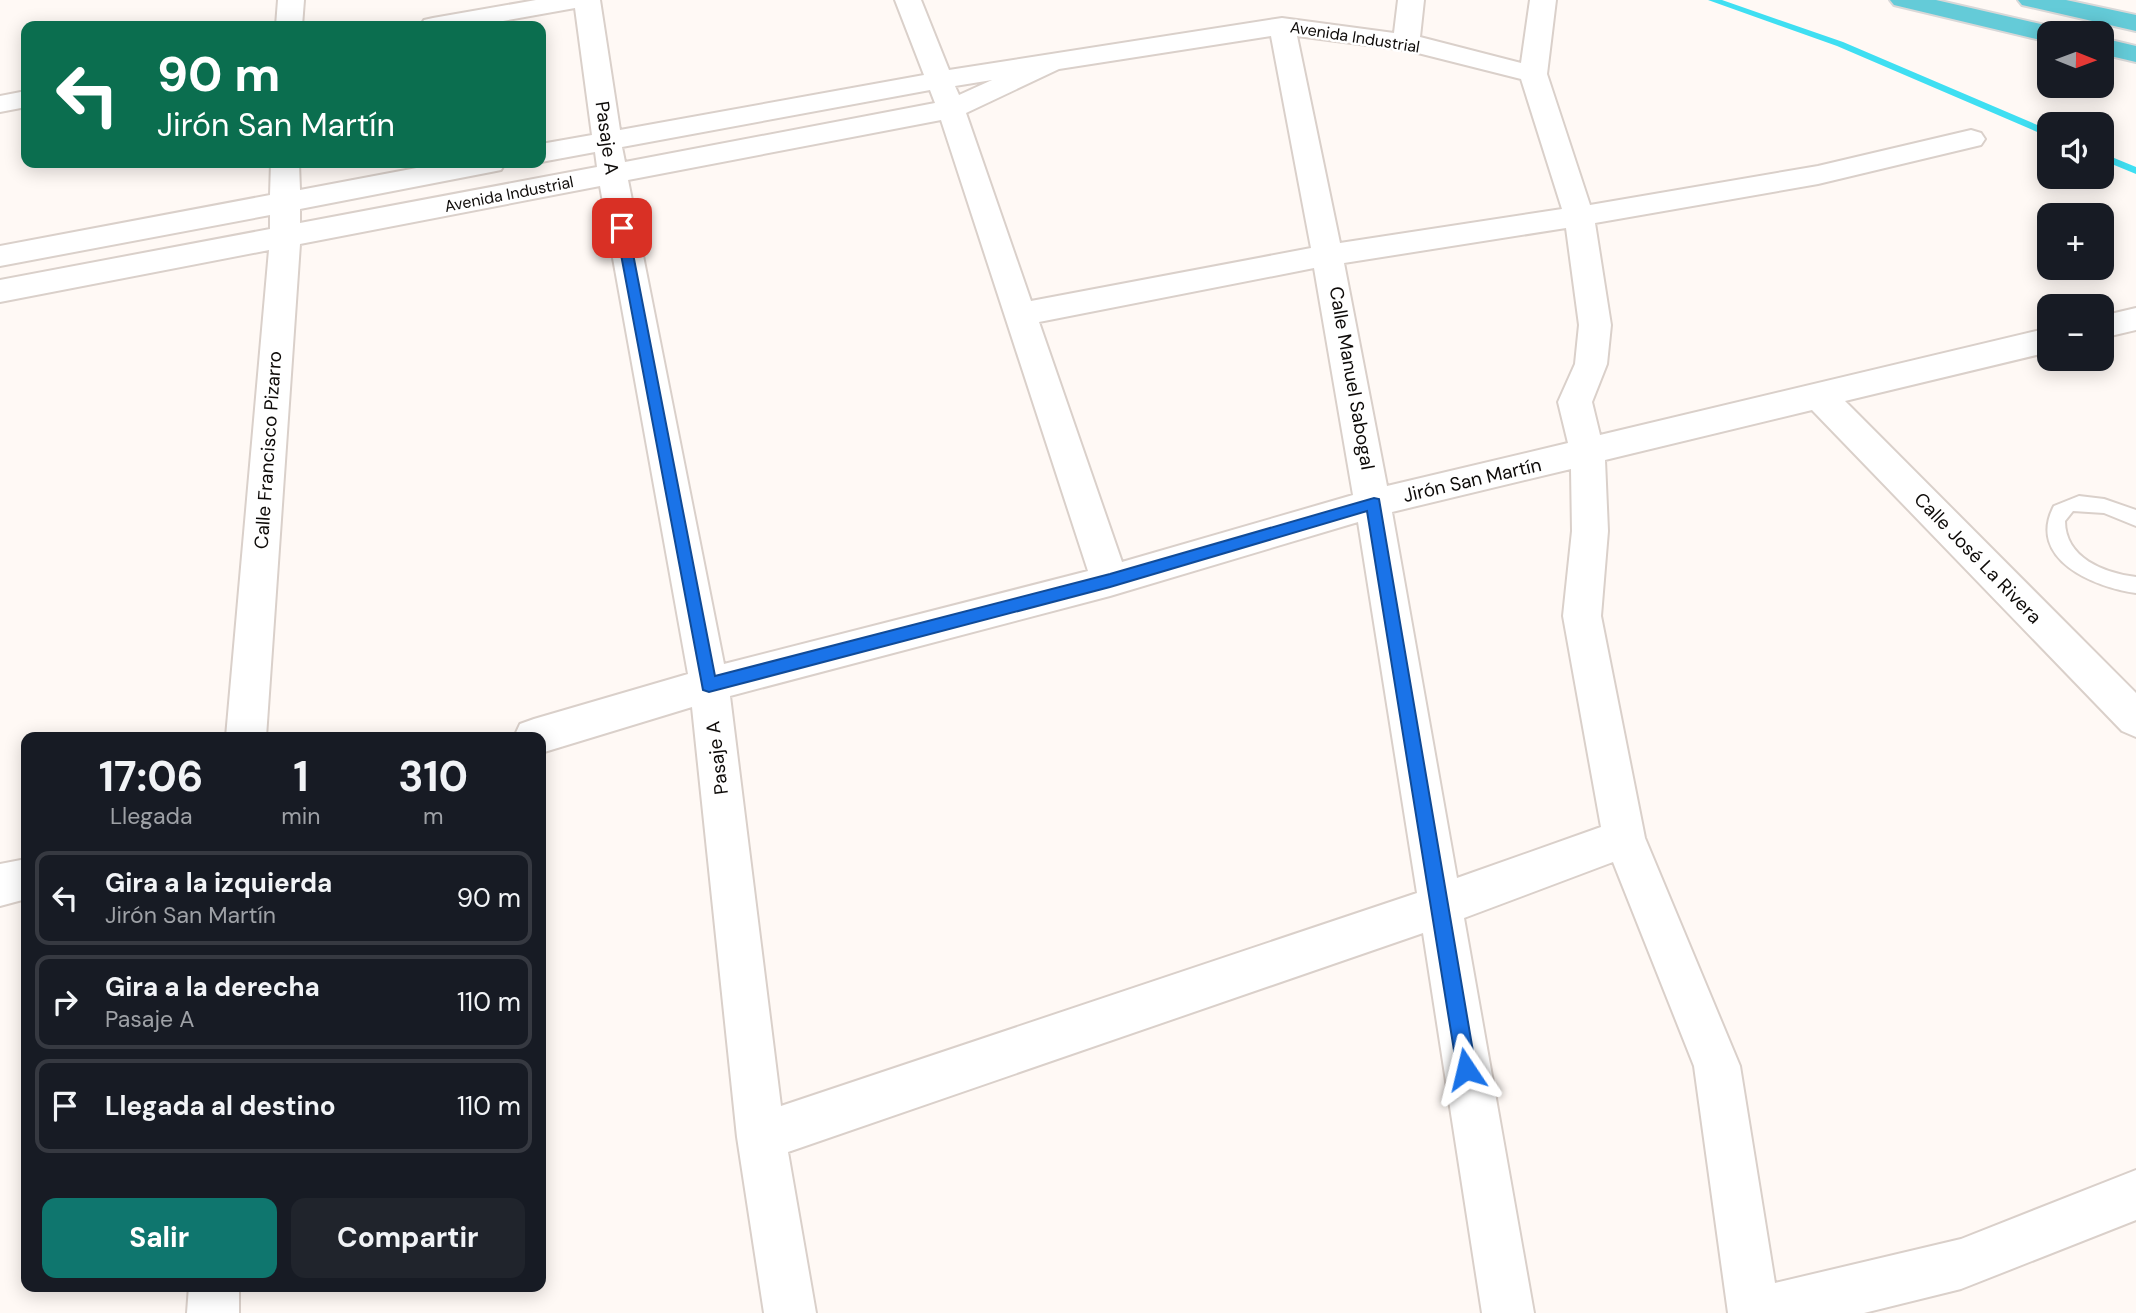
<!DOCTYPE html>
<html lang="es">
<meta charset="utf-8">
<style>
:root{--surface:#171b24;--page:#20242c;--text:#f1f3f6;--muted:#9ea1a6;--line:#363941;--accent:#0f766e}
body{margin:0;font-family:"DM Sans",sans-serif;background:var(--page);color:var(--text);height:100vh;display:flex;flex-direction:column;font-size:26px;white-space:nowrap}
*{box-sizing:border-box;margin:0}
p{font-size:23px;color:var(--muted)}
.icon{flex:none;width:38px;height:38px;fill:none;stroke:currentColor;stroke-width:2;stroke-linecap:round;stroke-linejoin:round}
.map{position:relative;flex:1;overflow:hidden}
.panel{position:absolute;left:21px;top:732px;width:525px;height:560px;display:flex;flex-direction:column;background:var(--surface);border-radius:14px;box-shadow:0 4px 18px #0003}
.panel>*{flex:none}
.top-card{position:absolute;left:21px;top:21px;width:525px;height:147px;border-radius:14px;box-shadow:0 4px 18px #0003;background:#0b6e4f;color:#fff;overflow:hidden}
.needle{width:46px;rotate:91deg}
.controls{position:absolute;left:2037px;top:21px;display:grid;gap:14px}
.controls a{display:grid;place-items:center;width:77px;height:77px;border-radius:14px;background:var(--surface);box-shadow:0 4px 18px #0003;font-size:35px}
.pin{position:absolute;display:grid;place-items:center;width:60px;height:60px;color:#fff;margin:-30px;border-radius:14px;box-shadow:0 4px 10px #0006}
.me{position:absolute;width:77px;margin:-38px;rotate:350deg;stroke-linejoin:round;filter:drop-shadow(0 0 5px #0008)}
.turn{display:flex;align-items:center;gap:24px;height:147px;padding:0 21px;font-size:32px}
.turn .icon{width:91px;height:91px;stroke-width:2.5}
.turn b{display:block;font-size:49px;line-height:60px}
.eta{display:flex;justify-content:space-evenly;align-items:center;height:119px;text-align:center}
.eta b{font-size:42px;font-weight:700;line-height:49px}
.primary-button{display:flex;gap:14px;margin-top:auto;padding:14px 21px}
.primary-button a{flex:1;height:80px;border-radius:14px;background:var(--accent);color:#fff;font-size:28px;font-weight:700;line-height:80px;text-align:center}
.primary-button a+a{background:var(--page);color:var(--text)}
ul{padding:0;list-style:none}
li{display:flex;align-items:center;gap:21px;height:94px;margin:0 14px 10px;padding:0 7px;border:4px solid var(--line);border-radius:14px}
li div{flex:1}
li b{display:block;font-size:26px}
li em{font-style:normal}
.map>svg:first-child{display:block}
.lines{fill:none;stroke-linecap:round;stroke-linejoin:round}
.stream{fill:#3fdff2;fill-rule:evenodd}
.service-casing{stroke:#dad0ca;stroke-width:4}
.minor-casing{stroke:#dad0ca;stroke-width:4}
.motorway-casing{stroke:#d8d8d8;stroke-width:4}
.service{fill:#fff;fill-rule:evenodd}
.minor{fill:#fff;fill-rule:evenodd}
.motorway{fill:#64cbd8;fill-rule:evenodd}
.route{fill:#1a73e8;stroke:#114b97;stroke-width:2}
.labels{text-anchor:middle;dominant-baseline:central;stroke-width:5;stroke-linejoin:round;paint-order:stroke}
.far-street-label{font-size:16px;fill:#0e0b09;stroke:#fff}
.street-label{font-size:19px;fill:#0e0b09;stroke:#fff}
</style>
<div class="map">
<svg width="2136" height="1313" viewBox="0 0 2136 1313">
<rect width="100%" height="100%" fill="#fff9f5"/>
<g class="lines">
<path class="stream" d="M1708 0H1722L1843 42 2049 130V137L1837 46Z
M2102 153 2136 167V174L2102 160Z"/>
<g class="service-casing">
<path id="service" d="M2079 496 2104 499 2136 510V526L2104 513 2073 511 2065 521C2065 558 2104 573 2136 577V593C2094 587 2026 559 2054 506Z"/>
</g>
<g class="minor-casing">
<path id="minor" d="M278 0H304L302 26H276Z
M536 0H600L620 130 924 75 895 0H921L949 70 1282 18 1394 33 1398 0H1424L1420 37 1521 63 1530 0H1556L1547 74 1590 205 1818 166 1971 130 1981 133 1985 139 1981 145 1818 184 1595 223 1611 325 1607 364 1592 402 1600 435 2049 328V352L1845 401 2136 693V737L2122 731 1812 410 1605 460 1608 531 1601 616 1645 838 1740 1066 1775 1283 1961 1239 2136 1170V1220L1961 1289 1864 1313H1728L1694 1066 1613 862 1464 918 1534 1313H1482L1423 933 788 1152 816 1313H764L737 1137 692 707 541 753V737H514L520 724 534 719 688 674 600 186 300 244 266 737H226L269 250 0 302V280L270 229V215L0 266V246L270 195 271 163H299L300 190 443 163H505L501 170 491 172 300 209V223L597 167 595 152 541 162V144L592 135 575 8 475 26H420L424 20 433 18ZM1271 36 1311 248 1031 301 966 113 1059 69ZM1297 36 1406 50 1521 79 1562 209 1340 243ZM992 80 959 95 955 86ZM930 90 935 103 625 162 622 147ZM941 120 1088 571 724 664 628 180ZM1566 228 1579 325 1575 364 1558 402 1568 443 1387 486 1344 263ZM1314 268 1353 495 1122 562 1039 322ZM1571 469 1572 531 1563 616 1601 827 1457 878 1392 512ZM1358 522 1417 893 781 1106 730 696 1110 596Z
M26 91V107L0 112V96Z
M2136 308V330L2102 338V316Z
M26 859V899L0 906V864Z
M189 1286H239V1313H187Z"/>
</g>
<g class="motorway-casing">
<path id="motorway" d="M1890 0H1936L2058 28 2062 33H2049V42L1894 5Z
M2018 0H2066L2136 15V31L2022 5Z
M2102 38 2136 46V62L2102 54Z"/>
</g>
<use href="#service" class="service"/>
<use href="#minor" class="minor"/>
<use href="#motorway" class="motorway"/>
</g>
<path class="route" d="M622 224 628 228 715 676 1110 574 1374 498 1379 499 1476 1069 1473 1076 1466 1078 1460 1076 1457 1069 1367 511 1110 587 709 692 703 690 616 228Z"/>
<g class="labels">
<g class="far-street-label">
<text transform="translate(1355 37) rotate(9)">Avenida Industrial</text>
<text transform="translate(509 194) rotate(-11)">Avenida Industrial</text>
</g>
<g class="street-label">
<text transform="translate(607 138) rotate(82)">Pasaje A</text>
<text transform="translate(1352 378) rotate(80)">Calle Manuel Sabogal</text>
<text transform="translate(268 450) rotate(-86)">Calle Francisco Pizarro</text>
<text transform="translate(1472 480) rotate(-13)">Jirón San Martín</text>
<text transform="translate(1978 558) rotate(46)">Calle José La Rivera</text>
<text transform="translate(717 758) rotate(-97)">Pasaje A</text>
</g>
</g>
</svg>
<div class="controls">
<a><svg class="needle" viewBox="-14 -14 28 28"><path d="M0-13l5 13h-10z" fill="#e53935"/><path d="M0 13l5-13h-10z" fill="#9ea1a6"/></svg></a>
<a><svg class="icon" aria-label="sound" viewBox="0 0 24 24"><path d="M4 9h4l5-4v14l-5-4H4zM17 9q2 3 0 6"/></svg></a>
<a>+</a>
<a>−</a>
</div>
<div class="pin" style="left:622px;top:228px;background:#d93025"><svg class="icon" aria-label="arrive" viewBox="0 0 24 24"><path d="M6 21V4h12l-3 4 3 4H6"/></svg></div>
<svg class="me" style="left:1466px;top:1069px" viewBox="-20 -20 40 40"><path d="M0-17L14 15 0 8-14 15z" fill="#1a73e8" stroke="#fff" stroke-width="4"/></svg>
<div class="top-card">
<div class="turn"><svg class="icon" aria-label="left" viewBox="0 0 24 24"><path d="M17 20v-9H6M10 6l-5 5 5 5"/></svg><div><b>90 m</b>Jirón San Martín</div></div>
</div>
<section class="panel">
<div class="eta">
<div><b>17:06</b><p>Llegada</p></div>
<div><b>1</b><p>min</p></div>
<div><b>310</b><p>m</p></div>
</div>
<ul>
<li><svg class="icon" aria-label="left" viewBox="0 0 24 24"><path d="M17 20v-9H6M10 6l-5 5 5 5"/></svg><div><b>Gira a la izquierda</b><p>Jirón San Martín</p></div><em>90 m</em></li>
<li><svg class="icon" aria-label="right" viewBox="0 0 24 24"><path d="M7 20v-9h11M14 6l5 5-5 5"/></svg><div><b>Gira a la derecha</b><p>Pasaje A</p></div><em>110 m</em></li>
<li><svg class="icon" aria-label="arrive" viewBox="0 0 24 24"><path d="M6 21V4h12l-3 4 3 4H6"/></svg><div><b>Llegada al destino</b></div><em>110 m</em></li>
</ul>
<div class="primary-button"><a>Salir</a><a>Compartir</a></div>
</section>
</div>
